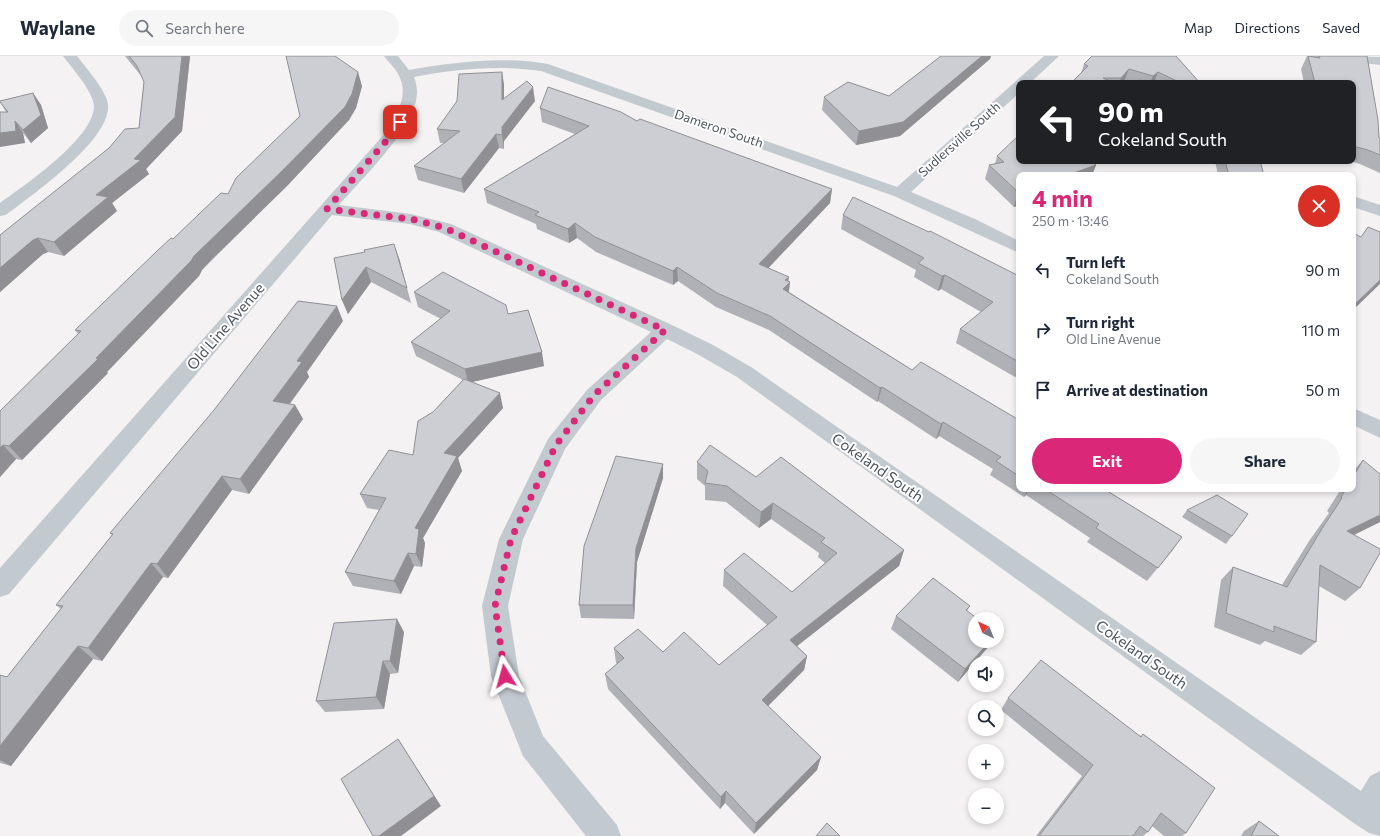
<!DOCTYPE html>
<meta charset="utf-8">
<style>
:root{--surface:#fff;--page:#f6f6f7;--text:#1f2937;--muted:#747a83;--line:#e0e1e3;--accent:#db2777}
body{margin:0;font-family:Commissioner,sans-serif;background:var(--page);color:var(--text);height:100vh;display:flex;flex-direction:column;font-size:15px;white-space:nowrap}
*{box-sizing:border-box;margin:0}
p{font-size:13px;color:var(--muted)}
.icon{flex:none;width:22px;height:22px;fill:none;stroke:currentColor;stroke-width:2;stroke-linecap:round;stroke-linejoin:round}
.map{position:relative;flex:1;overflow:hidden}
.panel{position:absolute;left:1016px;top:116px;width:340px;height:320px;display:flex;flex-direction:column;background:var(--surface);border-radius:8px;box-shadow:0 2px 6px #0003}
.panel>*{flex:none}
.top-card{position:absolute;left:1016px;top:24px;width:340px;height:84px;border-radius:8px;box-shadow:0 2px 6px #0003;background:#202124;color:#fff;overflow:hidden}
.needle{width:26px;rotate:317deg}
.tools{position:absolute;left:968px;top:556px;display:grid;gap:8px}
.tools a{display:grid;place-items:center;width:36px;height:36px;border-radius:50%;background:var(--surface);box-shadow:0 2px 6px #0003;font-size:20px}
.pin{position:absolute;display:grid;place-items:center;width:34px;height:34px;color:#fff;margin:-17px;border-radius:8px;box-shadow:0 2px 6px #0006}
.me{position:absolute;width:44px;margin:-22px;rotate:352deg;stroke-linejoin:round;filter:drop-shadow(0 0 3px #0008)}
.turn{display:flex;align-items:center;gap:14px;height:84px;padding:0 16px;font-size:18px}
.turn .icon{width:52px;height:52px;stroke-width:2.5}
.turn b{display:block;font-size:28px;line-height:34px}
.round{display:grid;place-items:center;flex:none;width:42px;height:42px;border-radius:21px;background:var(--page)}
.headline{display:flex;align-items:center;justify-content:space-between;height:68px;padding:0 16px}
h1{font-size:24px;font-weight:700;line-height:30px;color:var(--accent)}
.primary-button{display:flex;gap:8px;margin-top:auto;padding:8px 16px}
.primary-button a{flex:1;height:46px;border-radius:24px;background:var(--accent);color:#fff;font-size:16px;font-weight:700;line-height:46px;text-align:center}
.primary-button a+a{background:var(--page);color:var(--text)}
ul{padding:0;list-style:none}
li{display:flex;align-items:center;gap:12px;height:60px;padding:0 16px}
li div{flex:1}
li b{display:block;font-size:15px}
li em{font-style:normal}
header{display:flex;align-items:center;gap:24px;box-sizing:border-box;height:56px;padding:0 20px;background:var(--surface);border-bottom:1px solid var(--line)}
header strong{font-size:19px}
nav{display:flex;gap:22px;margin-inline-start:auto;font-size:14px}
.search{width:280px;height:36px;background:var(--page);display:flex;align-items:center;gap:10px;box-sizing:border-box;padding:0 14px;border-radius:22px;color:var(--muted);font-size:15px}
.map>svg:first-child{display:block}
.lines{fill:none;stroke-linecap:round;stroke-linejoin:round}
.minor{fill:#c2c9cf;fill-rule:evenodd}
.wall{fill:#b0b1b6}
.shaded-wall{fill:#909094}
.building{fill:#cdced4;stroke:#909094}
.route{stroke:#db2777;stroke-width:7;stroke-dasharray:0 12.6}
.labels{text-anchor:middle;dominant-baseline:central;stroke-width:4;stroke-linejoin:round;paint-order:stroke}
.far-street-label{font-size:13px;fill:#4c555d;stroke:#fff}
.street-label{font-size:15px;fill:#4c555d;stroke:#fff}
</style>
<header>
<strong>Waylane</strong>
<div class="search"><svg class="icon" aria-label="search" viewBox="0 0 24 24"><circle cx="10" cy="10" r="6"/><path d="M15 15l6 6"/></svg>Search here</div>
<nav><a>Map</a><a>Directions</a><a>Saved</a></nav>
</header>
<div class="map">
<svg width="1380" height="780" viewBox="0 0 1380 780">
<rect width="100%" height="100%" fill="#f4f2f2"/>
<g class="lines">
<path class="minor" d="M63 0H77C86 12 107 35 108 49 111 84 32 139 6 159L0 160V147C25 129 94 82 94 50 93 35 72 12 63 0Z
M384 0H398L409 14C454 6 503 0 548 8L897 131 1044 0H1059L1030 27H1019V37L911 136 975 163 1019 185V197L894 140 541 15C497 9 456 13 414 21 417 29 418 36 416 45 410 76 361 124 339 149L411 158 451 168 672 269 713 289 751 311 1361 735 1370 720 1380 715V780L1369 777 1355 768 737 321 699 299 667 283 601 344 565 393 523 483 508 550 519 620 543 680 617 769 621 780H586L523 700 491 620 482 550 499 483 548 383 587 334 651 276 439 176 410 168 332 159 9 538 0 541V512L387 75C397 58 409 39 399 20 396 12 389 7 384 0Z
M1329 0 1380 1V9L1336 4 1331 3Z
M1353 140 1380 149V160L1353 151Z
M1353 352 1380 364V382L1353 369Z"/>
</g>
<path class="wall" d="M125 0H190L182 75 146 113 149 118 112 147 117 155 64 200 48 196 43 198 0 236V179L139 72 144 26 142 21Z
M941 0H991L990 3 900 80 856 89 822 54 824 41 889 40Z
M1176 0 1200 27H1127L1124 26 1123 27H1071L1081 17 1084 8Z
M1307 0H1367L1379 82H1380V117L1360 108 1350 105H1353V27H1304L1301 13Z
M502 16 504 29V43L535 45 504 85V93L499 92 464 137 418 124 414 110 444 87H440L437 73Z
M362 30 356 52 349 64 287 130 202 214 199 220 107 316 108 317 22 404 16 403 0 421V355L78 278 75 274 173 183 228 138 300 60Z
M33 37 41 49 48 72 31 87 23 77 25 87 0 46Z
M540 52 637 65 832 133 830 147 768 212 790 226 789 236 912 314 1019 364V433H1104L1182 481 1147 525 1087 486 1090 482 1026 439 1024 441 990 419 993 413 939 380 936 383 878 345 877 346 769 274 716 251 678 225 673 229 596 196 577 182 569 187 537 173 536 168 487 147 484 133 575 78 542 66Z
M997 100 1096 109 1092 119H1019V149L1014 151 985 123 989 109 995 108Z
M1215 105H1260L1264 119H1218Z
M843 159 1019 220V317L1015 321 956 287 960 273 981 256 941 233 938 235 914 221 916 214 841 173Z
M334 202H399L411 247 371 226 348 258 342 244Z
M414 236 508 258 544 310 471 326 503 352 458 402 462 415 423 482 425 487 422 511 414 510 401 538 353 530 345 516 379 454 367 452 360 438 413 399 433 356 463 324 416 300 411 286 441 263 418 251Z
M343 265 307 316 309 321 290 348 295 349 303 363 249 438 232 434 168 522 163 521 102 605 93 603 11 710 0 707V619L7 621 61 553 56 549 112 479 110 477Z
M1363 404 1380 466 1354 479 1360 532 1345 545 1319 530 1316 586 1301 599 1265 585 1260 589 1214 571 1221 524 1233 511 1282 529 1309 485 1329 457 1327 455 1341 433H1353V415Z
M697 406 756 421 904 494 899 510 797 590 807 600 804 614 768 650 821 701 817 714 754 778 725 747 720 753 608 633 605 618 617 608 616 607 614 592 663 596 719 609 767 569 723 530 724 514 792 536 825 507 818 501 819 497 771 463 759 472 726 446 705 444V430L697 423Z
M663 408V422L637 506 634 563 581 562 579 549Z
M1187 454 1232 480 1226 488 1182 461Z
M970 550 967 555 975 585H992L989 590 958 626 891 573 896 560Z
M404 576 398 617 390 618 384 653 325 656 316 645Z
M1008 642 1141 680 1143 678 1186 777 1182 780H1164L1152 770 1148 776 1143 780H1036L1082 720 1001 654Z
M1259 765 1279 780H1241L1244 775Z"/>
<path class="shaded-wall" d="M182 0H190L182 75 146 113 149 118 112 147 117 155 64 200 54 186 96 139 134 103Z
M982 0H991L990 3 900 80 856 89 859 75Z
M1129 13 1124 26 1123 27H1119L1121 22Z
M358 16 362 30 356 52 349 64 287 130 213 202 202 214 199 220 107 316 108 317 22 404 9 390 96 302 194 200Z
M502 16 504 29V58L502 44Z
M1158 16 1154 27H1150L1153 20Z
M533 31 535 45 504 85V93L502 79V71Z
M33 37 41 49 48 72 31 87 23 74Z
M15 65 23 77 25 87 0 91V77Z
M496 78 499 92 464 137 461 123Z
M1096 109 1092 119H1068Z
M832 133 830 147 758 223 759 208Z
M1018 136H1019V149L1014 151Z
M575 167 577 182 569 187 568 173Z
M38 182 48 196 43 198 0 236V212L33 184Z
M394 188 399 202 411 247 407 232Z
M366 211 371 226 348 258 342 244Z
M677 211 678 225 673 229V215Z
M945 219 941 233 938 235 942 220Z
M789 221 788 227 790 226 788 240 783 233 785 224Z
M1380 224V228L1353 254V250Z
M337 250 343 265 307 316 309 321 281 359 273 345 297 305Z
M542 296 544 310 468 327 465 313Z
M1019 310V317L1015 321Z
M882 331 878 345 877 346 880 332Z
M500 337 503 352 458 402 462 415 423 482 425 487 422 511 416 498 415 472 444 397Z
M295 349 303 363 249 438 240 423Z
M943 366 939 380 936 383 941 368Z
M3 389 16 403 0 421V392Z
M663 408V422L637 506 634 563 633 549 636 492Z
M222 420 232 434 168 522 157 508Z
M1028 433H1029L1026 439 1024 441Z
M773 447 771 463 759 472 761 456Z
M1380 459V466L1333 489 1347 475Z
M1182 481 1172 495 1147 525 1158 512Z
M904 494 899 510 787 598 790 584Z
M408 497 414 510 401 538 394 525Z
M151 507 163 521 102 605 88 592Z
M397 563 404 576 398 617 390 605Z
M990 585H992L989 590 958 626 965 613Z
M78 590 93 603 11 710 0 704V690Z
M807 600 804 614 760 658 762 644Z
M383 605 390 618 384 653 376 641Z
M398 683 441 750 401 780H379Z
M821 701 817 714 754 778 756 767Z
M726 735 725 747 720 753 721 741Z"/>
<path class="building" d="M129 0H182L175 61 134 103 141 104 96 139 108 141 54 186 38 182 33 184 0 212V179L109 92 125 73 139 72 144 26 137 10Z
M286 0H335L358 16 352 38 345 51 281 116 194 200 191 205 96 302 98 303 9 390 3 389 0 392V355L81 275 75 274 157 195 171 182 173 183 221 137 228 138 236 122 300 60Z
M941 0H982L903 66 859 75 824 41 848 26 889 40Z
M1092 0H1176L1200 27H1181L1158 16 1153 20 1129 13 1121 22H1103L1115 27H1071L1088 10 1084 8Z
M1308 0 1320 2 1319 0H1367L1378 64 1379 82H1380V99L1368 94 1353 90V27H1315Z
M502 16V44L527 25 533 31 502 71V79L496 78 461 123 414 110 460 75 437 73 457 45 459 18Z
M548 31 621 56 637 65 640 63 832 133 759 208 789 221 785 224 790 226 783 233 912 314 921 306 1019 364V420L996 405 1001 401 943 366 941 368 882 331 880 332 770 260 717 237 677 211 673 215 595 181 575 167 568 173 535 159 539 156 484 133 589 70 540 52Z
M33 37 41 59 23 74 15 65 16 75 0 77V56H8L0 46V45Z
M1019 79V105H1090L1096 109 1068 119H1019V136H1018L989 109 1004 106 997 100Z
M1225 105H1260L1264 119H1229Z
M853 141 929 176 930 175 1019 220V306L960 273 993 246 945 219 942 220 918 207 924 202 843 159Z
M1368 171 1380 176V224L1353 250V177L1361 181Z
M394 188 407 232 366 211 342 244 334 202 365 196 364 194Z
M443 216 506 249 508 258 528 254 542 296 465 313 411 286 450 255 414 236Z
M298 245 337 250 297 305 302 306 273 345 295 349 240 423 222 420 157 508 151 507 88 592 78 590 0 690V619L7 621 63 550 56 549 113 478 110 477 214 354Z
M464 323 500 337 444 397 457 400 415 472 419 473 416 498 408 497 394 525 345 516 386 442 360 438 389 394 413 399 418 365 433 356Z
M710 389 756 421 781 401 904 494 790 584 807 600 762 644 821 701 756 767 726 735 721 741 605 618 624 602 614 592 638 573 663 596 684 576 719 609 777 561 724 514 744 497 792 536 837 497 821 486 825 482 773 447 761 456 727 430 705 427 708 415 697 406Z
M616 400 663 408 636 492 633 549H579L584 490Z
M1363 404 1380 418V459L1347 475 1380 493V497L1360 532 1320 509 1316 586 1274 570V576L1226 557 1233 511 1287 531 1323 471 1342 442 1341 441 1346 433H1353V421Z
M1045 433H1104L1182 481 1158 512 1096 472 1099 468Z
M1217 439 1248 458 1232 480 1187 454Z
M933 522 970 550 966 554 978 563H975V585H990L965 613 896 560Z
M397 563 390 605H383L376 641 316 645 334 567Z
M1041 604 1141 681 1143 678 1215 732 1186 777 1161 757 1148 776 1140 770 1133 780H1039L1093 709 1008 642Z
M398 683 434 740 379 780H373L341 723Z
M1259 765 1279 780H1251Z
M827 767 840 780H816Z"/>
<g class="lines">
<path class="route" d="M400 66 393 77 327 153 411 163 445 172 665 274 594 339 556 389 511 483 495 550 505 620"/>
</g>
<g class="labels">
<g class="far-street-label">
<text transform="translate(719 72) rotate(19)">Dameron South</text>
<text transform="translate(959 83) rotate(-42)">Sudlersville South</text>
</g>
<g class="street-label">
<text transform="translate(225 270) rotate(-49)">Old Line Avenue</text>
<text transform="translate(878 411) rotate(35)">Cokeland South</text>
<text transform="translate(1142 598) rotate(35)">Cokeland South</text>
</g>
</g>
</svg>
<div class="tools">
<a><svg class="needle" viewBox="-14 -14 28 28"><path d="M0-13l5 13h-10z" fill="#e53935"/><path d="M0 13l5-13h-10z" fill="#747a83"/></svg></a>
<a><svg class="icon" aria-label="sound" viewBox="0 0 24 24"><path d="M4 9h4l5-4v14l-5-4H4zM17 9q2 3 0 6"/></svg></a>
<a><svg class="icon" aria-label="search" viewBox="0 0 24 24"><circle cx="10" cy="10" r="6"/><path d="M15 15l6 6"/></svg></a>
<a>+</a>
<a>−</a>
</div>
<div class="pin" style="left:400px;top:66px;background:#d93025"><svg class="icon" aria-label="arrive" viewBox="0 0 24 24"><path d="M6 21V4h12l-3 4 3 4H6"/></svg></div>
<svg class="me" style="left:505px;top:620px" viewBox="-20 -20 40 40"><path d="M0-17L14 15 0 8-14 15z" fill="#db2777" stroke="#fff" stroke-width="4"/></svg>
<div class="top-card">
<div class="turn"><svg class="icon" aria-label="left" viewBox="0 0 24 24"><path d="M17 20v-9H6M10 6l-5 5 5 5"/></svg><div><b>90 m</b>Cokeland South</div></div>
</div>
<section class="panel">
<div class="headline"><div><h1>4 min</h1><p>250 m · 13:46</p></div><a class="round" style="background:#d93025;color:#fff"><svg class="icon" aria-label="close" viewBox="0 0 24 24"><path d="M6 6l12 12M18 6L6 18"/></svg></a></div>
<ul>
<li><svg class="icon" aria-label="left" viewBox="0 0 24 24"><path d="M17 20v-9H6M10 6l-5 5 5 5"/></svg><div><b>Turn left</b><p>Cokeland South</p></div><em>90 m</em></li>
<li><svg class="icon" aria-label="right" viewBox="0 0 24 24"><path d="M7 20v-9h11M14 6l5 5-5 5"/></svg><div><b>Turn right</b><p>Old Line Avenue</p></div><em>110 m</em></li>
<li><svg class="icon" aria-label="arrive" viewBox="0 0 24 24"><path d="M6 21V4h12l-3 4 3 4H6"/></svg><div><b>Arrive at destination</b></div><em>50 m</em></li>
</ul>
<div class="primary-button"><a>Exit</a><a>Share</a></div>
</section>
</div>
